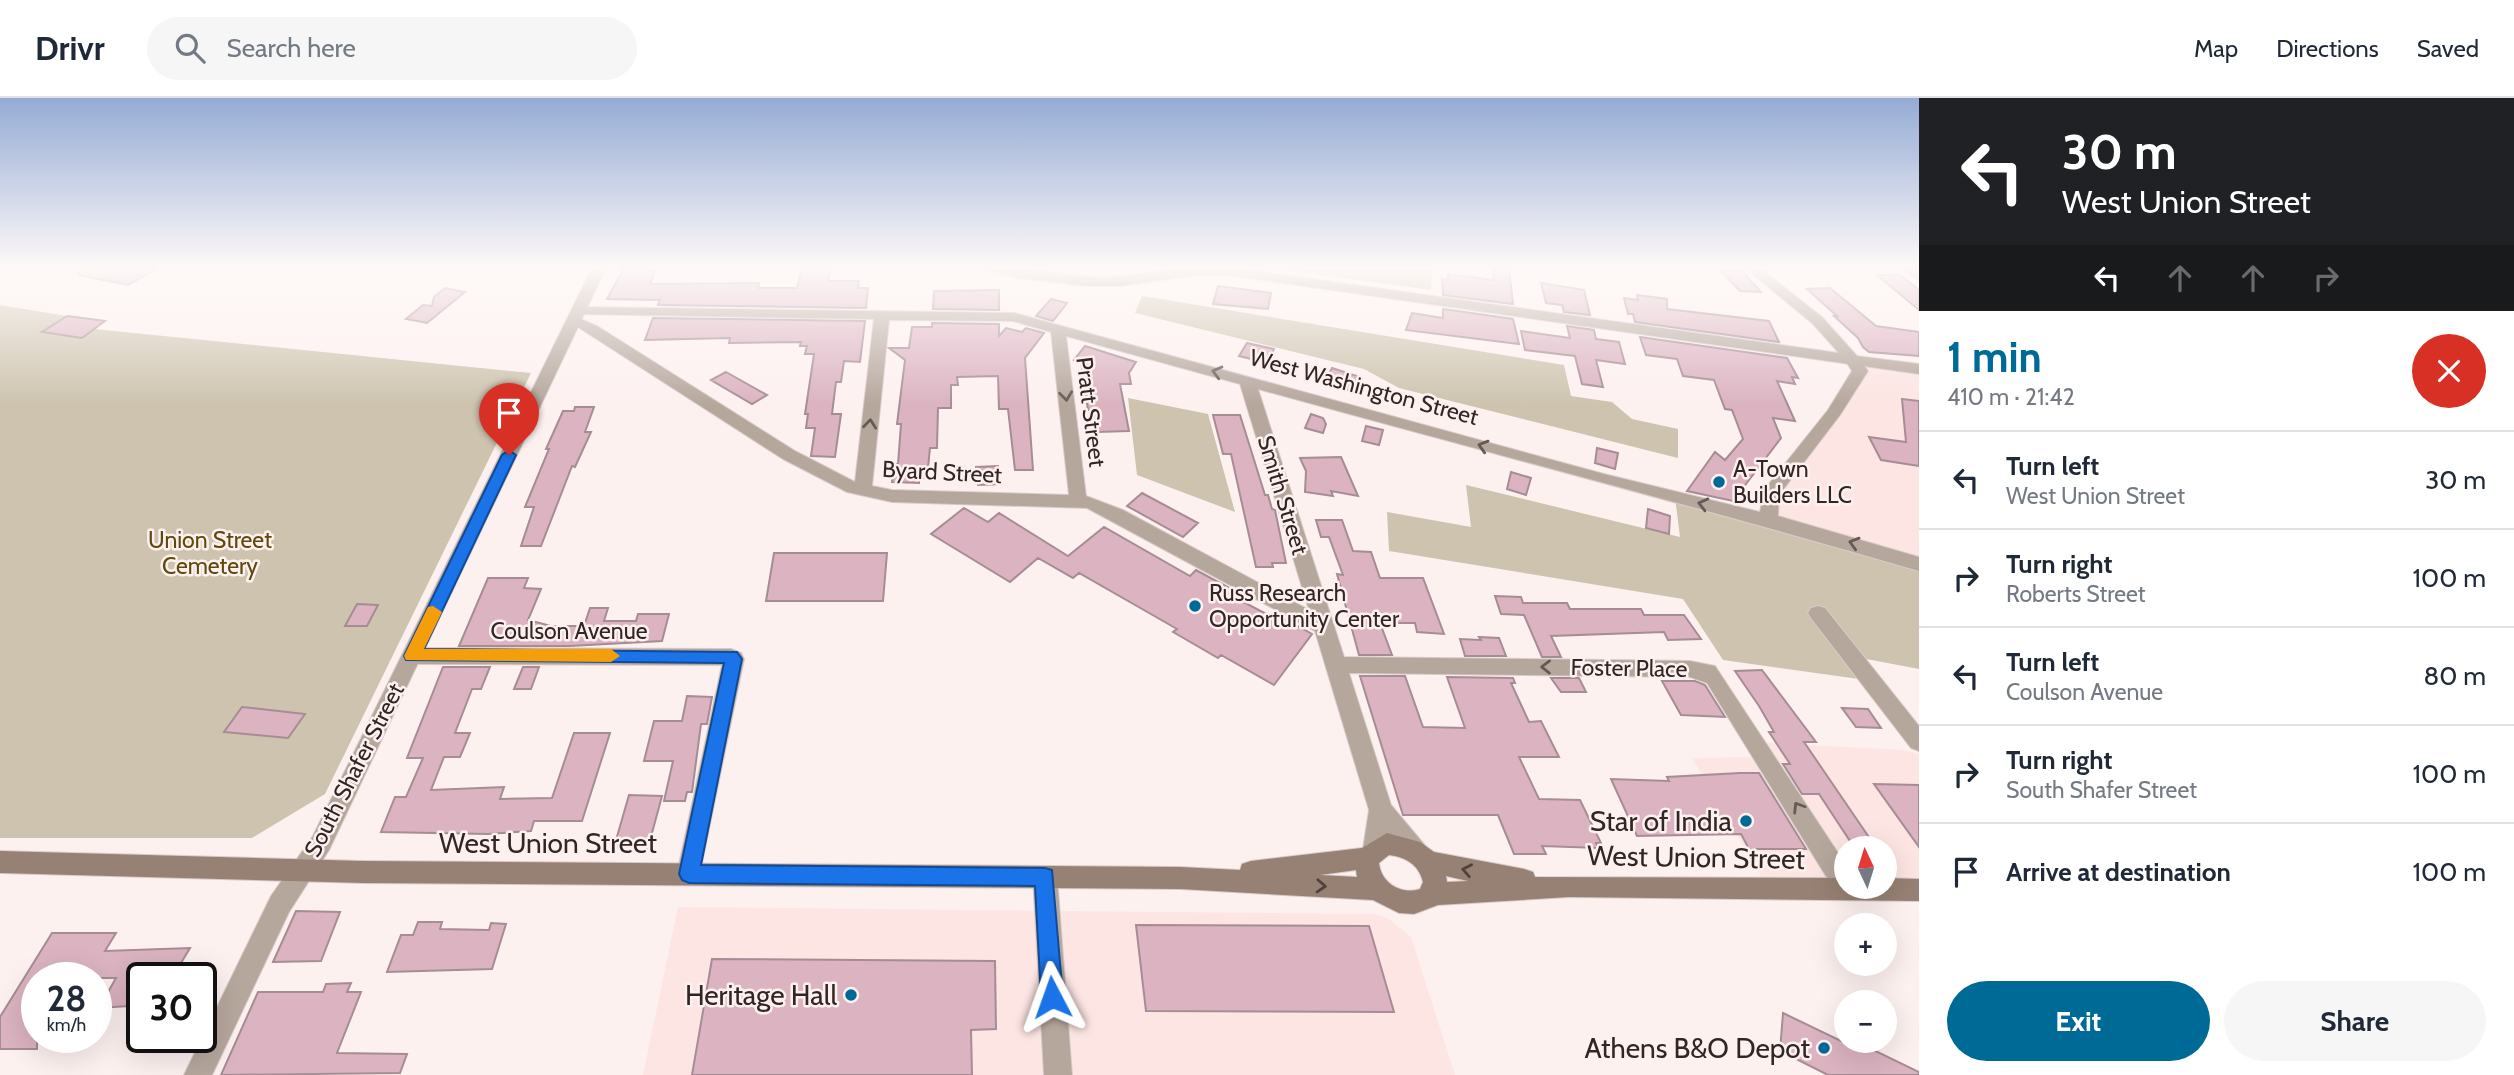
<!DOCTYPE html>
<meta charset="utf-8">
<style>
:root{--surface:#fff;--page:#f6f6f7;--text:#1f2937;--muted:#747a83;--line:#e0e1e3;--accent:#006a97}
body{margin:0;font-family:Cabin,sans-serif;background:var(--page);color:var(--text);height:100vh;display:flex;flex-direction:column;font-size:26px;white-space:nowrap}
*{box-sizing:border-box;margin:0}
p{font-size:23px;color:var(--muted)}
.icon{flex:none;width:38px;height:38px;fill:none;stroke:currentColor;stroke-width:2;stroke-linecap:round;stroke-linejoin:round}
.map{position:relative;flex:1;overflow:hidden}
.panel{display:flex;flex-direction:column;background:var(--surface);width:595px}
.panel>*{flex:none}
.hud{background:#202124;color:#fff;overflow:hidden}
.needle{width:46px;rotate:356deg}
.tools{position:absolute;left:1834px;top:738px;display:grid;gap:14px}
.tools a{display:grid;place-items:center;width:63px;height:63px;border-radius:50%;background:var(--surface);box-shadow:0 7px 28px #0002;font-size:35px}
.speed{position:absolute;left:21px;top:864px;display:flex;gap:14px;font-size:35px;font-weight:700;text-align:center}
.speed>*{display:grid;place-content:center;width:91px;height:91px;border-radius:50%;background:var(--surface);box-shadow:0 7px 28px #0002;line-height:1}
.speed small{font-size:18px;font-weight:400}
.speed .limit{border:4px solid #111;border-radius:10px;background:#fff;color:#111}
.pin{position:absolute;display:grid;place-items:center;width:60px;height:60px;color:#fff;margin:-72px -30px;border-radius:50% 50% 50% 0;rotate:-45deg;box-shadow:0 0 7px #0007}
.pin .icon{rotate:45deg}
.me{position:absolute;width:77px;margin:-38px;rotate:356deg;stroke-linejoin:round;filter:drop-shadow(0 0 5px #0008)}
.turn{display:flex;align-items:center;gap:24px;height:147px;padding:0 28px;font-size:32px}
.turn .icon{width:91px;height:91px;stroke-width:2.5}
.turn b{display:block;font-size:49px;line-height:60px}
.lanes{display:flex;align-items:center;height:66px;padding:0 28px;background:#0003;justify-content:center;gap:35px;direction:ltr}
.lanes .off{opacity:.35}
.round{display:grid;place-items:center;flex:none;width:74px;height:74px;border-radius:37px;background:var(--page)}
.headline{display:flex;align-items:center;justify-content:space-between;height:119px;padding:0 28px}
h1{font-size:42px;font-weight:700;line-height:52px;color:var(--accent)}
.button{display:flex;gap:14px;margin-top:auto;padding:14px 28px}
.button a{flex:1;height:80px;border-radius:42px;background:var(--accent);color:#fff;font-size:28px;font-weight:700;line-height:80px;text-align:center}
.button a+a{background:var(--page);color:var(--text)}
ul{padding:0;list-style:none}
li{display:flex;align-items:center;gap:21px;height:98px;padding:0 28px;border-top:2px solid var(--line)}
li div{flex:1}
li b{display:block;font-size:26px}
li em{font-style:normal}
header{display:flex;align-items:center;gap:42px;box-sizing:border-box;height:98px;padding:0 35px;background:var(--surface);border-bottom:2px solid var(--line)}
header strong{font-size:33px}
nav{display:flex;gap:38px;margin-inline-start:auto;font-size:24px}
.search{width:490px;height:63px;background:var(--page);display:flex;align-items:center;gap:18px;box-sizing:border-box;padding:0 24px;border-radius:38px;color:var(--muted);font-size:26px}
main{display:flex;flex:1;min-height:0}
.map>svg:first-child{display:block}
.built{fill:#fce5e3;fill-rule:evenodd}
.green{fill:#cdc3ae}
.building{fill:#dbb3c1;stroke:#a68c95;stroke-width:2}
.lines{fill:none;stroke-linecap:round;stroke-linejoin:round}
.minor-casing{stroke:#d8cccb;stroke-width:2}
.tertiary-casing{stroke:#d8cccb;stroke-width:2}
.secondary-casing{stroke:#d8cccb;stroke-width:2}
.minor{fill:#b6a79d;fill-rule:evenodd}
.tertiary{fill:#b6a79d;fill-rule:evenodd}
.secondary{fill:#978174;fill-rule:evenodd}
.oneway{stroke:#665a55}
.oneway2{stroke:#50413d}
.route{fill:#1a73e8;stroke:#114b97;stroke-width:2}
.slow{fill:#f59e0b}
.poi-dot{fill:#006a97;stroke:#fdf1f0;stroke-width:2.5}
.labels{text-anchor:middle;dominant-baseline:central;stroke-width:5;stroke-linejoin:round;paint-order:stroke}
.street-label{font-size:23px;fill:#312625;stroke:#fdf1f0}
.poi-label{font-size:23px;fill:#312625;stroke:#fdf1f0;text-anchor:start}
.park-label{font-size:23px;fill:#60480c;stroke:#fdf1f0}
.near-poi-label{font-size:28px;fill:#312625;stroke:#fdf1f0;text-anchor:end}
.near-street-label{font-size:28px;fill:#312625;stroke:#fdf1f0}
</style>
<header>
<strong>Drivr</strong>
<div class="search"><svg class="icon" aria-label="search" viewBox="0 0 24 24"><circle cx="10" cy="10" r="6"/><path d="M15 15l6 6"/></svg>Search here</div>
<nav><a>Map</a><a>Directions</a><a>Saved</a></nav>
</header>
<main>
<div class="map">
<svg width="1919" height="977" viewBox="0 0 1919 977">
<rect width="100%" height="100%" fill="#fdf1f0"/>
<path class="built" d="M1853 262 1919 271V466L1769 422V409L1860 273Z
M1757 644 1903 652 1919 656V792L1768 790 1692 660 1766 659ZM1846 751H1885V789H1846Z
M678 809 1376 816 1389 821 1411 839 1455 977H643Z"/>
<path class="green" d="M1271 170H1432L1431 192Z
M1142 198 1564 267 1571 298 1612 304 1632 321 1678 331V360L1399 290 1364 271 1135 215Z
M0 207 67 218 43 234 81 240 94 231 531 275 325 696 252 740H0Z
M1128 300 1208 316 1235 414 1137 377Z
M1466 387 1680 439 1675 399 1919 466V571L1840 556 1859 581 1723 562 1683 501 1389 453 1387 414 1471 429Z"/>
<path class="building" d="M80 170H158L128 187 79 177Z
M624 170H649L648 173H655L650 186 759 185 758 190H797L802 170H830L828 183H859L858 190H868L866 210 658 207 660 202 607 201Z
M1493 170H1509L1513 206 1443 197 1442 181 1448 182V176L1494 182Z
M1721 173H1742L1761 194 1740 193Z
M1877 177H1900L1919 192V212Z
M1541 185 1584 192 1590 217 1564 214 1562 207 1546 205Z
M1218 188 1271 195 1268 211 1213 206Z
M445 190 465 194 427 225 406 221 423 207 432 208 434 199Z
M1830 190 1876 228 1919 234V258L1869 254 1863 249 1858 240 1834 218H1837L1807 191Z
M999 192V212L933 211 934 193Z
M1637 197 1667 201V211L1769 223 1779 244 1635 224 1633 216H1628L1624 200 1638 202Z
M1051 201 1067 205 1053 223 1036 218Z
M1443 211 1513 221 1519 246 1406 232 1412 215 1443 220Z
M67 218 105 223 82 240 42 234Z
M653 220 865 223 860 264 844 263 841 284H836L832 316H841L835 359 811 358 815 330H806L808 316H805L814 256H805L807 248H800L801 244 729 245 730 240 645 242Z
M932 225 999 226V238L1006 230 1022 234 1026 230 1044 235 1025 260 1033 372H1015L1008 311H999L998 278 957 279 958 287H951V310H938L937 350H930L927 380H919V385L892 384 894 366H898L901 326H897L905 262 889 250H909L912 229H932Z
M1567 228 1594 232 1596 241 1619 244 1625 266 1596 262 1603 289 1582 286 1575 258 1525 252 1521 233 1570 240Z
M1640 239 1787 260 1798 280 1792 279 1795 286 1777 283 1795 323 1773 320 1781 340 1733 403 1687 393 1715 354 1725 362 1743 341 1732 312 1725 311 1714 282 1683 278 1677 261 1646 257Z
M1247 245 1274 251 1268 265 1239 258Z
M1085 248 1136 264 1129 275 1131 286H1120L1129 333 1097 334 1093 312H1088L1081 264 1074 262Z
M1332 270 1360 279 1352 293 1324 285Z
M726 274 767 297 752 306 711 282Z
M1902 301 1919 303V368L1881 362 1869 339 1906 344Z
M575 309H594L585 334H591L575 369 572 368 541 448H521L534 409H525L549 351H546L563 313H574Z
M1311 316 1323 320 1326 326 1323 335 1305 330Z
M1213 317H1240L1265 397H1268L1272 411 1275 412 1286 465H1272L1273 469H1256L1231 356H1223Z
M1366 328 1383 332 1379 347 1362 343Z
M1597 350 1618 355 1615 371 1595 365Z
M1341 359 1358 398 1331 393 1333 398 1305 394 1306 373 1300 360Z
M998 368 1000 386 978 387 976 369Z
M1511 374 1531 380 1526 397 1507 391Z
M1142 395 1198 425 1183 439 1127 408Z
M964 410 988 424 999 415 1068 458 1104 429 1190 478 1196 472 1233 492 1228 496 1282 524 1285 521 1312 536 1274 587 1221 557 1218 560 1173 534 1177 531 1079 475 1073 480 1038 460 1010 484 931 436Z
M1648 411 1670 418 1669 436 1646 430Z
M1316 422H1342L1353 453 1371 454 1380 480H1423L1444 536 1417 534 1415 525H1380L1392 557H1359L1337 476 1343 477 1329 439H1321Z
M774 455H887L883 503H766Z
M488 480H528L524 490 541 491 528 522 551 528H584L590 510H608L604 523H636L638 516H669L662 543 570 548H459Z
M1495 498 1521 499 1523 505H1567L1570 511H1641L1644 517H1684L1701 541 1668 542 1664 534 1551 538 1561 559H1542L1524 517 1501 516Z
M357 506 378 507 367 528H345Z
M1479 539 1499 540 1506 558H1465L1460 541 1481 542Z
M443 569H490L481 591H472L455 635H470L460 659H444L431 692 504 689 500 701 552 700 574 635H610L582 723H534L531 733 488 736 381 734 395 699H406L423 660H407Z
M523 569H539L531 591H514Z
M1762 572 1816 644H1804L1877 751 1852 746 1819 696H1802L1783 666H1790L1769 634H1774L1759 608 1735 573Z
M1360 578H1405L1423 629 1465 630 1447 579 1513 580 1515 585H1511L1529 624 1541 623 1559 659H1519L1539 701 1580 702 1601 745H1596L1598 750 1542 748 1546 756H1514L1498 717H1403Z
M1551 580H1579L1586 594H1561Z
M1662 583H1695L1705 587 1725 619 1681 617Z
M687 598 712 599 707 626H701L692 694H687L685 703H664L673 663H644L654 623H682Z
M242 609 305 616 288 640 224 634Z
M1842 610 1868 611 1881 630 1856 629Z
M1740 675H1759L1806 751H1749L1741 736 1637 738 1611 681 1669 683 1667 679Z
M1874 686 1919 687V749Z
M629 697 662 698 648 750 614 749Z
M296 813 340 814 321 863 273 864Z
M418 824H442L440 831 489 832 491 825 506 826 492 871 387 874 401 837H413Z
M1136 827 1369 828 1394 914 1146 913Z
M52 835H116L105 853 190 850 172 880H142V888L129 908 99 910 116 880H37V951H0V919Z
M712 861 995 863 996 931 971 932 972 977H692Z
M351 885 347 894H361L337 955 407 956 400 975 221 977 258 894H323L326 886Z
M1783 915 1841 943H1855L1919 974V977H1828L1780 953Z"/>
<g class="lines">
<g class="minor-casing">
<path id="minor" d="M1902 170H1917L1919 183Z
M578 209 1014 215 1604 376 1760 414 1764 392 1828 312 1852 273 1845 262 1848 259H1858L1868 273 1840 317 1779 397 1778 418 1919 459V473C1700 409 1478 352 1258 291L1344 559 1690 563 1715 568 1846 767V789H1858L1855 796 1846 799 1837 796 1707 585 1690 579 1349 575 1391 707 1433 757 1429 765 1421 768 1413 765 1389 738 1383 759 1375 762 1367 759 1363 751 1369 712 1315 533 1087 410 892 404 847 394 783 361 567 222 574 218 597 228 795 353 855 384 874 221 573 216V210ZM889 222 1013 223 1051 234 1069 397 892 392 872 388ZM1066 238 1240 286 1309 512 1123 412 1086 398Z
M1818 508 1825 510 1919 628V653L1911 650 1811 520 1808 515 1811 510Z
M412 550 731 551 741 555 744 561 698 784 689 787 680 784 677 776 722 567 412 566 405 564 402 558 405 552Z
M1045 768 1054 771 1057 779 1072 977H1044L1033 779 1036 771Z"/>
</g>
<g class="tertiary-casing">
<path id="tertiary" d="M592 170H606L329 752 289 814 212 977H184L271 798 313 738Z
M978 170H1008L1103 180 1190 170H1235L1839 255 1812 225 1745 170H1760L1822 219 1857 258 1919 266V276L1227 177H1198L1120 188H1086L1019 180Z"/>
</g>
<g class="secondary-casing">
<path id="secondary" d="M1387 735 1420 744 1434 754 1524 771 1533 774 1535 779 1846 780V789H1885V780L1919 781V803L1569 799 1438 807 1414 816 1399 815 1373 802 1180 791 363 785 0 775V753L363 763 1180 769 1240 772 1242 766 1251 763 1362 750ZM1389 757C1406 759 1419 767 1423 784L1420 791C1401 797 1381 785 1379 765ZM1356 772 1357 779 1320 777ZM1446 778 1468 783 1447 784Z"/>
</g>
<use href="#minor" class="minor"/>
<use href="#tertiary" class="tertiary"/>
<use href="#secondary" class="secondary"/>
</g>
<defs><path id="oneway-chevron" d="M-2-3.5L2.5 0L-2 3.5" fill="none" stroke-width="1.6" stroke-linecap="round" stroke-linejoin="round" transform="scale(1.75)"/></defs>
<g class="oneway">
<use href="#oneway-chevron" transform="translate(1217 274) rotate(-165)"/>
<use href="#oneway-chevron" transform="translate(1066 298) rotate(83)"/>
<use href="#oneway-chevron" transform="translate(870 326) rotate(-84)"/>
<use href="#oneway-chevron" transform="translate(1483 348) rotate(-164)"/>
<use href="#oneway-chevron" transform="translate(1703 406) rotate(-166)"/>
<use href="#oneway-chevron" transform="translate(1854 445) rotate(-164)"/>
<use href="#oneway-chevron" transform="translate(1546 569) rotate(-179)"/>
<use href="#oneway-chevron" transform="translate(1798 709) rotate(-122)"/>
</g>
<g class="oneway2">
<use href="#oneway-chevron" transform="translate(1467 772) rotate(-169)"/>
<use href="#oneway-chevron" transform="translate(1321 788) rotate(3)"/>
</g>
<linearGradient id="sky" x2="0" y2="1"><stop stop-color="#95abd5"/><stop offset="0.55" stop-color="#fef9f8"/><stop offset="1" stop-color="#fef9f8" stop-opacity="0"/></linearGradient>
<rect width="1919" height="307" fill="url(#sky)"/>
<path class="route" d="M509 352 516 357 424 551 737 554 742 561 701 767 1045 770 1052 772 1063 899 1060 906 1052 909 1045 906 1041 899 1035 788 689 785 682 782 679 776 724 565 406 562 404 558 502 357Z"/>
<path class="slow" d="M433 508 442 514 424 551H611L620 558 611 564 406 562 404 558 428 509Z"/>
<g class="poi-dot">
<circle cx="1719" cy="384" r="7"/>
<circle cx="1195" cy="508" r="7"/>
<circle cx="1746" cy="723" r="7"/>
<circle cx="851" cy="897" r="7"/>
<circle cx="1824" cy="950" r="7"/>
</g>
<g class="labels">
<g class="street-label">
<text transform="translate(1364 289) rotate(15)">West Washington Street</text>
<text transform="translate(1091 314) rotate(83)">Pratt Street</text>
<text transform="translate(942 374) rotate(3)">Byard Street</text>
<text transform="translate(1283 397) rotate(73)">Smith Street</text>
<text x="569" y="533">Coulson Avenue</text>
<text transform="translate(1629 570) rotate(1)">Foster Place</text>
<text transform="translate(354 672) rotate(-63)">South Shafer Street</text>
</g>
<g class="poi-label">
<text x="1733" y="371">A-Town<tspan x="1733" dy="26">Builders LLC</tspan></text>
<text x="1209" y="495">Russ Research<tspan x="1209" dy="26">Opportunity Center</tspan></text>
</g>
<g class="park-label">
<text x="210" y="442">Union Street<tspan x="210" dy="26">Cemetery</tspan></text>
</g>
<g class="near-poi-label">
<text x="1732" y="723">Star of India</text>
<text x="837" y="897">Heritage Hall</text>
<text x="1810" y="950">Athens B&amp;O Depot</text>
</g>
<g class="near-street-label">
<text x="548" y="745">West Union Street</text>
<text transform="translate(1696 759) rotate(1)">West Union Street</text>
</g>
</g>
</svg>
<div class="tools">
<a><svg class="needle" viewBox="-14 -14 28 28"><path d="M0-13l5 13h-10z" fill="#e53935"/><path d="M0 13l5-13h-10z" fill="#747a83"/></svg></a>
<a>+</a>
<a>−</a>
</div>
<div class="speed"><div>28<small>km/h</small></div><div class="limit">30</div></div>
<div class="pin" style="left:509px;top:357px;background:#d93025"><svg class="icon" aria-label="arrive" viewBox="0 0 24 24"><path d="M6 21V4h12l-3 4 3 4H6"/></svg></div>
<svg class="me" style="left:1052px;top:899px" viewBox="-20 -20 40 40"><path d="M0-17L14 15 0 8-14 15z" fill="#1a73e8" stroke="#fff" stroke-width="4"/></svg>
</div>
<section class="panel">
<div class="hud">
<div class="turn"><svg class="icon" aria-label="left" viewBox="0 0 24 24"><path d="M17 20v-9H6M10 6l-5 5 5 5"/></svg><div><b>30 m</b>West Union Street</div></div>
<div class="lanes"><svg class="icon" aria-label="left" viewBox="0 0 24 24"><path d="M17 20v-9H6M10 6l-5 5 5 5"/></svg><svg class="icon off" aria-label="ahead" viewBox="0 0 24 24"><path d="M12 20V5M6 11l6-6 6 6"/></svg><svg class="icon off" aria-label="ahead" viewBox="0 0 24 24"><path d="M12 20V5M6 11l6-6 6 6"/></svg><svg class="icon off" aria-label="right" viewBox="0 0 24 24"><path d="M7 20v-9h11M14 6l5 5-5 5"/></svg></div>
</div>
<div class="headline"><div><h1>1 min</h1><p>410 m · 21:42</p></div><a class="round" style="background:#d93025;color:#fff"><svg class="icon" aria-label="close" viewBox="0 0 24 24"><path d="M6 6l12 12M18 6L6 18"/></svg></a></div>
<ul>
<li><svg class="icon" aria-label="left" viewBox="0 0 24 24"><path d="M17 20v-9H6M10 6l-5 5 5 5"/></svg><div><b>Turn left</b><p>West Union Street</p></div><em>30 m</em></li>
<li><svg class="icon" aria-label="right" viewBox="0 0 24 24"><path d="M7 20v-9h11M14 6l5 5-5 5"/></svg><div><b>Turn right</b><p>Roberts Street</p></div><em>100 m</em></li>
<li><svg class="icon" aria-label="left" viewBox="0 0 24 24"><path d="M17 20v-9H6M10 6l-5 5 5 5"/></svg><div><b>Turn left</b><p>Coulson Avenue</p></div><em>80 m</em></li>
<li><svg class="icon" aria-label="right" viewBox="0 0 24 24"><path d="M7 20v-9h11M14 6l5 5-5 5"/></svg><div><b>Turn right</b><p>South Shafer Street</p></div><em>100 m</em></li>
<li><svg class="icon" aria-label="arrive" viewBox="0 0 24 24"><path d="M6 21V4h12l-3 4 3 4H6"/></svg><div><b>Arrive at destination</b></div><em>100 m</em></li>
</ul>
<div class="button"><a>Exit</a><a>Share</a></div>
</section>
</main>
